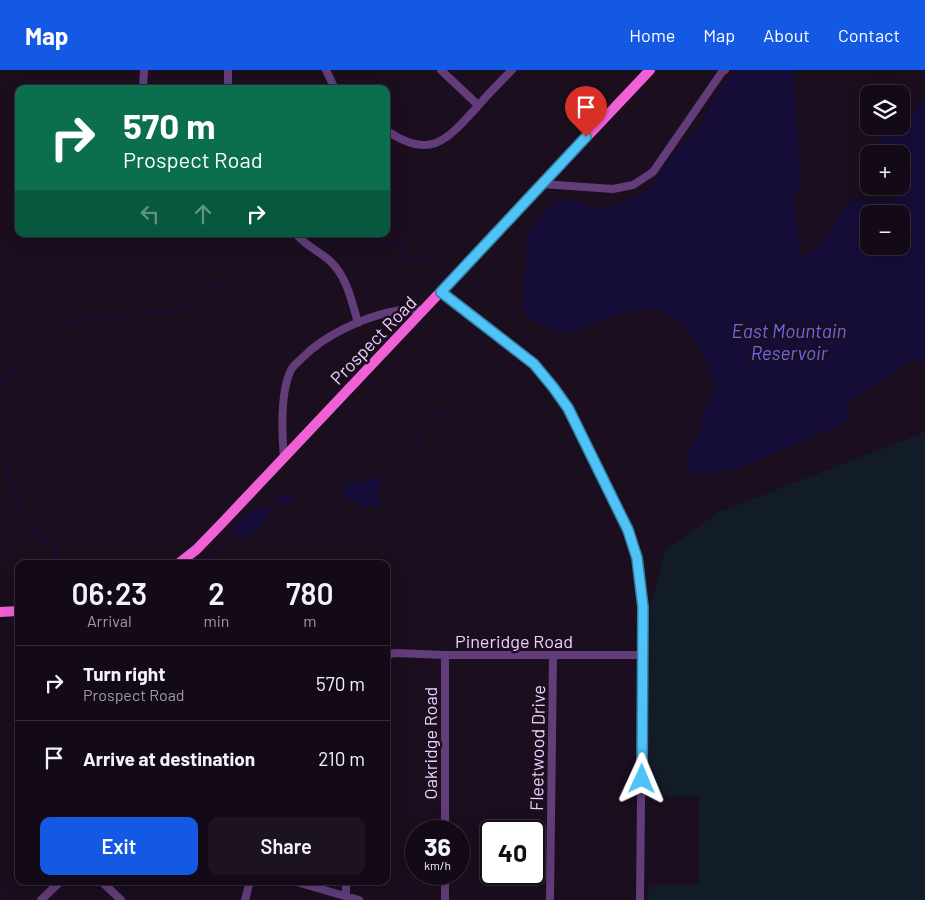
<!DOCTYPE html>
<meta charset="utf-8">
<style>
:root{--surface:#140a17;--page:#1d1320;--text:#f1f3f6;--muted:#9d9aa1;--line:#332b36;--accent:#1459e3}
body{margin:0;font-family:Barlow,sans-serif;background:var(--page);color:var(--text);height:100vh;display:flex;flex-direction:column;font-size:19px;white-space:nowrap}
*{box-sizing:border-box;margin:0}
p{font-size:16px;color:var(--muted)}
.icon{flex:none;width:28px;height:28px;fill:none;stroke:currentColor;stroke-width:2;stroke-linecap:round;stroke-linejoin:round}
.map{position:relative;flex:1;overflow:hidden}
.drawer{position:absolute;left:15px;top:490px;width:375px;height:325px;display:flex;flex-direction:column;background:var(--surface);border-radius:10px;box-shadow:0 5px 20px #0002,0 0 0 1px var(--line)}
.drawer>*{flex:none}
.banner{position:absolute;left:15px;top:15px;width:375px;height:152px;border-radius:10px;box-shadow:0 5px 20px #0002,0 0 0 1px var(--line);background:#0b6e4f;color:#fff;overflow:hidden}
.tools{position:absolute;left:860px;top:15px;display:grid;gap:10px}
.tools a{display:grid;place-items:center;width:50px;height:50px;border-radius:10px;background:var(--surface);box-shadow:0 5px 20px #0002,0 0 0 1px var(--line);font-size:25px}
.speed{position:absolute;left:405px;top:750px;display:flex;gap:10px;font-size:25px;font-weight:700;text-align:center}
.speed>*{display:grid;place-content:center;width:65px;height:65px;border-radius:50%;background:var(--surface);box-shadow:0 5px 20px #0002,0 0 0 1px var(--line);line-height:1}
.speed small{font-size:12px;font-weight:400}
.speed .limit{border:2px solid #111;border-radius:8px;background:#fff;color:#111}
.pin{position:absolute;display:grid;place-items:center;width:42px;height:42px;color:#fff;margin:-51px -21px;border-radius:50% 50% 50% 0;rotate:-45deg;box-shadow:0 0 5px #0007}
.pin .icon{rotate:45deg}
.me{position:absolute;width:55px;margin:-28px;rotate:1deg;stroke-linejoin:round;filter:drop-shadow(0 0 4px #0008)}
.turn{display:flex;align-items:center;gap:18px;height:105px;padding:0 25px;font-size:22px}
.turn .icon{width:65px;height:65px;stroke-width:2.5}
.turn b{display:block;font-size:35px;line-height:42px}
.lanes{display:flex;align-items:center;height:48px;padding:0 25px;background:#0003;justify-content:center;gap:25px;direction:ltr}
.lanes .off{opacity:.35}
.eta{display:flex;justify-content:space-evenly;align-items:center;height:85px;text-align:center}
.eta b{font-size:30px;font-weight:600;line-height:35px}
.primary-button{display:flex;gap:10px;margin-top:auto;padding:10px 25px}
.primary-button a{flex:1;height:58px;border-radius:10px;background:var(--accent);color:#fff;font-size:20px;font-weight:600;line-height:58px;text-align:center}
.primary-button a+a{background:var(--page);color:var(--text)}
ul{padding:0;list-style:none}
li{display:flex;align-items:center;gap:15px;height:75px;padding:0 25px;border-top:1px solid var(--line)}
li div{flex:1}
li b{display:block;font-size:19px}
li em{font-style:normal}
header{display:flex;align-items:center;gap:30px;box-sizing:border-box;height:70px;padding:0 25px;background:var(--accent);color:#fff}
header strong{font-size:24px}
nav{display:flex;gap:28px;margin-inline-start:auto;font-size:18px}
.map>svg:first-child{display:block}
.green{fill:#121c28}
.water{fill:#160d39;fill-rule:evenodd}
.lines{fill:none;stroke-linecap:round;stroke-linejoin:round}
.stream{stroke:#160d39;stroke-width:2}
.minor{stroke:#623d7a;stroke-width:8}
.major{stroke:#f161d6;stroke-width:10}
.route-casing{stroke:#337fa1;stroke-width:12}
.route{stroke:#4fc3f7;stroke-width:9}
.labels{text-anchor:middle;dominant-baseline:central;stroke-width:5;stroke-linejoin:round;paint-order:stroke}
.street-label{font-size:18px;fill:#edd0fb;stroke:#1a0e1f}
.water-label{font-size:19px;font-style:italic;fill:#6b68f2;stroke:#1a0e1f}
</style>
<header>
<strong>Map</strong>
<nav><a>Home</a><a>Map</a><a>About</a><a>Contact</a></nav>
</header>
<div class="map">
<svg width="925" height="830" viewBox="0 0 925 830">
<rect width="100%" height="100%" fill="#1a0e1f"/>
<path class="green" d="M925 362V830H648L649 815H699V727L648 726 650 539 665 480 719 442Z"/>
<path class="water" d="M736 0H793L801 114 793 132 801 186C824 183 833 145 850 134 864 125 881 137 895 129L897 125 895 116H901V84H874L873 79 881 68 890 65 901 56 925 28V290L914 291 901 296 882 312 850 330C848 336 849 341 848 346 845 357 826 360 817 365L740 398 701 404 690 401 685 395 692 374 700 363 703 344 713 321 714 314 705 288 697 272 677 251 660 240 642 239 626 242 568 263 560 262 532 251 524 242 522 236 528 164 547 139 558 131 575 130 592 138H596L613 136 644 122 654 111 671 86 704 51 713 28 723 13ZM869 144H901V176H869Z
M377 408 381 410 382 413 376 422 381 432C373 445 351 431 342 424L341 420 346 415Z
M286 423 295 425 293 431 283 435 276 433 279 426Z
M260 436 268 437 270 443C262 458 250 471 231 467 231 452 247 442 260 436Z"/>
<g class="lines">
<path class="stream" d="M374 164 381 169 402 177 407 187 410 189 433 193
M0 316 61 257 96 244 117 246 174 241 189 237 227 209 243 204 251 199
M0 395 7 392 10 415C18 421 19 427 18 437L15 439V447L29 455 39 469 54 473 62 494
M379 410C411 396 403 392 419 366 427 354 438 346 450 337
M204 494 222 475"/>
<path class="minor" d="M326 0 335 19
M441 0 478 35
M143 19 144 0
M228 19V0
M386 60C430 91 447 70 477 37 488 24 500 12 512 0
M542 114 613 119 633 115 653 102 722 2 725 0
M296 164C305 175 318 181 329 190 347 206 352 232 358 253
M441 222 534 294 553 317 568 338 628 460 637 489 643 537 640 830
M284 388C282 364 280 322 291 300 293 296 298 292 301 289 325 264 366 246 400 240 408 239 416 240 424 240
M386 585 395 583 445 585H643
M445 761V585
M101 811 121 830
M293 811 359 830
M346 826V811
M41 830 61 811
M245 830 250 811
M445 830V804
M550 830 553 586"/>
<path class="major" d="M178 494 197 479 224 451 650 0
M0 542 19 541"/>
</g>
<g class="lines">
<g class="route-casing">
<path id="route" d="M586 67 441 222 534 294 553 317 568 338 628 460 637 488 643 537 642 709"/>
</g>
<use href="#route" class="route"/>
</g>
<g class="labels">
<g class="street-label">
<text transform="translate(373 270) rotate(-46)">Prospect Road</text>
<text x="514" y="571">Pineridge Road</text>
<text transform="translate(430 673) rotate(-90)">Oakridge Road</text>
<text transform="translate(537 678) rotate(-89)">Fleetwood Drive</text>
</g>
<g class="water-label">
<text x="789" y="260">East Mountain<tspan x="789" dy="22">Reservoir</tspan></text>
</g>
</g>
</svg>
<div class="tools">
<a><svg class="icon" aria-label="layers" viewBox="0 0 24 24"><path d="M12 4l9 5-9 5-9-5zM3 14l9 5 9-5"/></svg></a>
<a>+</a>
<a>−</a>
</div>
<div class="speed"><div>36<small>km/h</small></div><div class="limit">40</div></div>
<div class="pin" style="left:586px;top:67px;background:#d93025"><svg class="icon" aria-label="arrive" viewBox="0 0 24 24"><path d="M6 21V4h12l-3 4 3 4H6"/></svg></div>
<svg class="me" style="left:642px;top:709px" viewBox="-20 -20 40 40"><path d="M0-17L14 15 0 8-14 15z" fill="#4fc3f7" stroke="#fff" stroke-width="4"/></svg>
<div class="banner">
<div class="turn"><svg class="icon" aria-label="right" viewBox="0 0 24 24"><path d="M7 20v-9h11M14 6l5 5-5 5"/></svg><div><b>570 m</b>Prospect Road</div></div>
<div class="lanes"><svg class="icon off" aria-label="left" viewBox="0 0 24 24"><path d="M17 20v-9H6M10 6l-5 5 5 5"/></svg><svg class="icon off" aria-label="ahead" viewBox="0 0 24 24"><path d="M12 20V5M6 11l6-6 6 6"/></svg><svg class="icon" aria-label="right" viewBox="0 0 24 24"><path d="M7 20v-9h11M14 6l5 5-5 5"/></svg></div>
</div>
<section class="drawer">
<div class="eta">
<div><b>06:23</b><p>Arrival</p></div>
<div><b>2</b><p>min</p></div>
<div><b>780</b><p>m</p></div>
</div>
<ul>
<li><svg class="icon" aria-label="right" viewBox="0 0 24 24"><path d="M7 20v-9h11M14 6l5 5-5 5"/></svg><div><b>Turn right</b><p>Prospect Road</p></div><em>570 m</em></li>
<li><svg class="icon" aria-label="arrive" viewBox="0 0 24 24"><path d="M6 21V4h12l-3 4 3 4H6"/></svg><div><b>Arrive at destination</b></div><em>210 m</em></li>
</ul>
<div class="primary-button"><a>Exit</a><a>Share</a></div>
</section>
</div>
